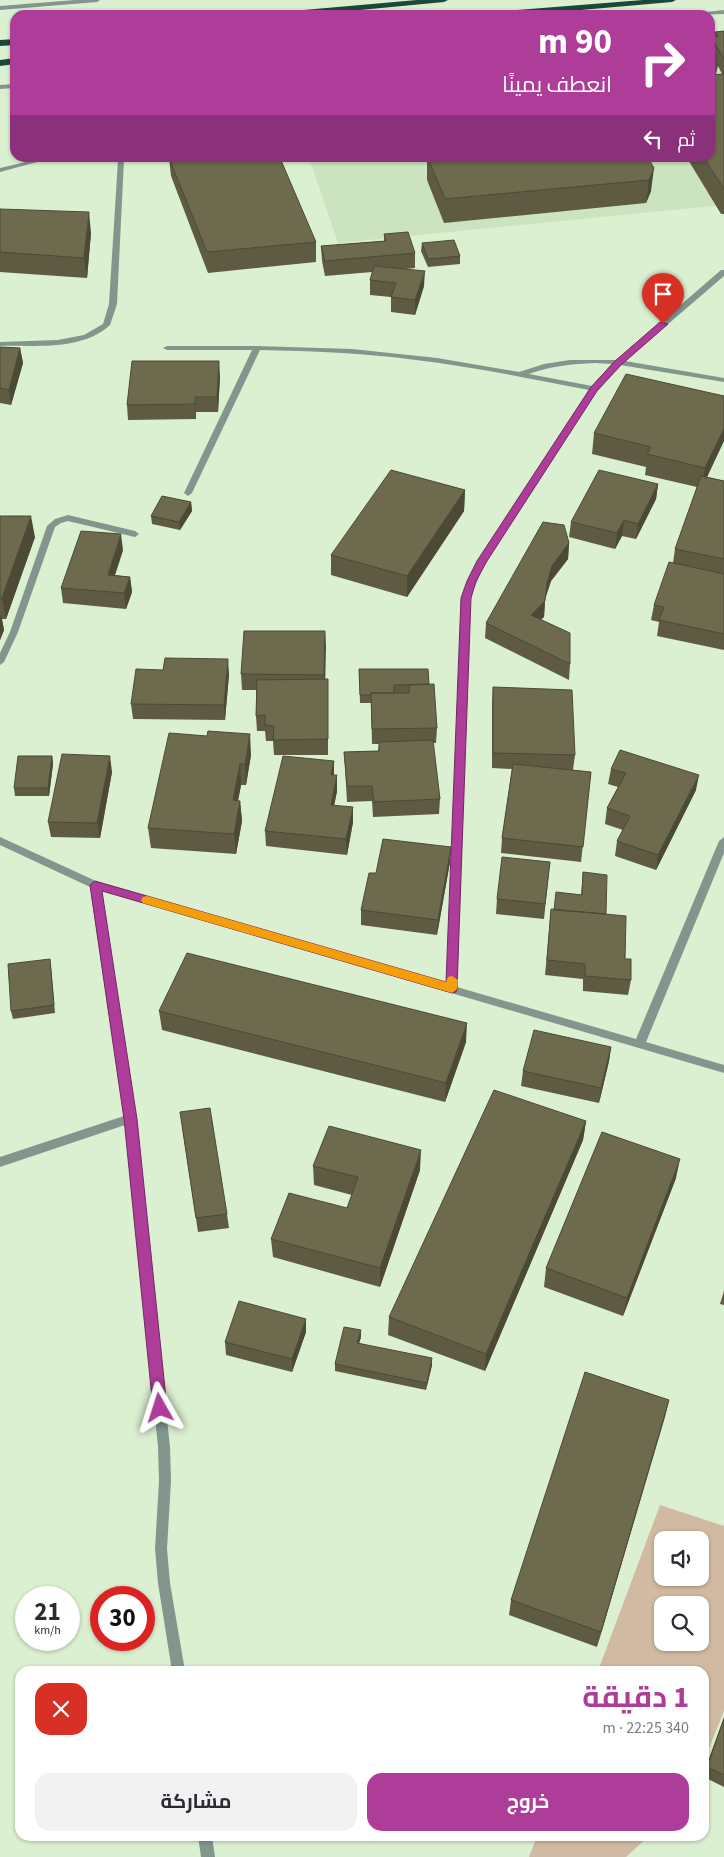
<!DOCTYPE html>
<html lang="ar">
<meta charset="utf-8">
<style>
:root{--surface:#fff;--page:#f2f2f3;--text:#2b2b33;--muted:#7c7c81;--accent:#ae3d9a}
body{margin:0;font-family:"Source Sans 3",Cairo,sans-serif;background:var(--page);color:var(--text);direction:rtl;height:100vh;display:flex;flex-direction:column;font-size:19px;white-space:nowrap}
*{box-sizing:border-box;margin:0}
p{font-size:16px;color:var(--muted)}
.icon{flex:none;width:28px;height:28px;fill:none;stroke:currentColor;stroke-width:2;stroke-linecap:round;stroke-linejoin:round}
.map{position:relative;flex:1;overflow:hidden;direction:ltr}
.drawer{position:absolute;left:15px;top:1666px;width:694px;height:175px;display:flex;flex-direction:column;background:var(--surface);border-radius:15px;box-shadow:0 1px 4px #0004;direction:rtl}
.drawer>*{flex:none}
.guide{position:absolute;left:10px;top:10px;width:705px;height:152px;border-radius:15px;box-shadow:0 1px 4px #0004;direction:rtl;background:#ae3d9a;color:#fff;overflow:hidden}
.buttons{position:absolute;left:654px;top:1531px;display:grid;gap:10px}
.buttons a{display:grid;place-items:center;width:55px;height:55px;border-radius:10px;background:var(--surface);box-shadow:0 1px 4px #0004;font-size:25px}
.speed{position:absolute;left:15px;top:1586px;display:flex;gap:10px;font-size:25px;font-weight:700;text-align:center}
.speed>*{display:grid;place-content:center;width:65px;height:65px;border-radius:50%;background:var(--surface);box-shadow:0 1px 4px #0004;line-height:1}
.speed small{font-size:12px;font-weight:400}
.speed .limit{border:8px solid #d22;background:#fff;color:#111}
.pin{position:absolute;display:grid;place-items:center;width:42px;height:42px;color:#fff;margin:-51px -21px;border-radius:50% 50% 50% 0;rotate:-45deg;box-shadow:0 0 5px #0007}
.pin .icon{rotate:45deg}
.me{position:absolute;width:55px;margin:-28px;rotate:354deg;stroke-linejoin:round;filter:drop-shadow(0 0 4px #0008)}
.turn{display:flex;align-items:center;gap:18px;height:105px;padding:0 20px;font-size:22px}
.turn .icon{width:65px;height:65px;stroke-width:2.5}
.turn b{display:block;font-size:35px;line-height:42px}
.then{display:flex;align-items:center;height:48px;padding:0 20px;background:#0003;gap:10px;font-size:19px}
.round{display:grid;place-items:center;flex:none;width:52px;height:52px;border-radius:15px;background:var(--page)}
.head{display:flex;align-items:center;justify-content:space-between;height:85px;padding:0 20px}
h1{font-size:30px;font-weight:700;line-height:38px;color:var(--accent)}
.action{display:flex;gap:10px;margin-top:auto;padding:10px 20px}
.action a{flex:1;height:58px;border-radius:15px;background:var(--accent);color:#fff;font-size:20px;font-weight:700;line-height:58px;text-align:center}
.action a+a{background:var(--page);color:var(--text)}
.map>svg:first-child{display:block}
.built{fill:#cce3bf}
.green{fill:#d1baa1;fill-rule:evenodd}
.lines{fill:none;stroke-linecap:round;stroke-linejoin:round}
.service{fill:#82968d;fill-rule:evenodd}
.minor{fill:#82968d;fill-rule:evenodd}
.tertiary{fill:#82968d;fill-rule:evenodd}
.trunk{fill:#1c4838;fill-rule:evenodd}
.wall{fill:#5e5b42;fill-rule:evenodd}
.shaded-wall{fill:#4c4a36}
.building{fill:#6d6a4d;stroke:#4c4a36}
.route{fill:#ae3d9a;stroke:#712864}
.slow{fill:#f59e0b}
</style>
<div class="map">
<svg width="724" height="1857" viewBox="0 0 724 1857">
<rect width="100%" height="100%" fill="#dbefd1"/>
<path class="built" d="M724 34V205L338 243 309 158H710V35Z"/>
<path class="green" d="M660 1505 724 1526V1711L704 1761V1671H598ZM662 1540H700V1578H662ZM662 1605H700V1642H662Z
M537 1836H649L626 1857H529Z"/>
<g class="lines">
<path class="service" d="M43 158H52L0 172V168Z
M115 158H123L124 159 117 304 110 325C82 351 35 345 0 346V342L58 340 84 335 103 324 109 304 118 160Z"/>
<path class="minor" d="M721 270H724V276L625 361 724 378V382L620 365 597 390 486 561 470 598 457 987 636 1039 719 841 724 837V853L646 1042 724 1065V1073L101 890 135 1119 170 1447 171 1481 167 1549 170 1583 185 1671H172L158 1583 155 1549 159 1481 158 1447 125 1125 0 1167V1157L124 1116 90 887 0 845V837L98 882 447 984 462 598 478 561 589 390C532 379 474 367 416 360 364 353 312 351 260 350L192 493 188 496 184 493 252 350H167L163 348 167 346H257L352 349 437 358 519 372 544 364 570 360H617ZM595 363 612 364 592 386 529 374C551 366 572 364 595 363Z
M68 515 135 531 139 534 135 537 68 521 61 523 55 527 18 632 4 662 0 665V653L10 632 47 526 55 519Z
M198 1836H212L215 1857H201Z"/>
<path class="tertiary" d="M75 0H100L97 2 0 10V6Z
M724 10V14L694 15 697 13Z
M15 84V88L0 89V85Z"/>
<path class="trunk" d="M417 0H448L444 2 308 15H277L281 12Z
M643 0H676L672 2 524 15H490L494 12Z
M15 39V45L0 46V40Z
M15 58V64L0 66V60Z"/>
</g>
<path class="wall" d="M724 31V214H721L687 158H710V42L711 37H715V32ZM718 66 722 74H716Z
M169 158 316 242V262L208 273 171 176Z
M427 158H648L651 191 646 203 444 223 427 180Z
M0 209 91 233 87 278 0 272Z
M384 234 415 253V268L406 269 424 286 415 315 391 312V297L370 295V280L372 272 325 276 322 261 321 246 384 241Z
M422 243 460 256V264L428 267 421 251Z
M0 347 20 348 23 363 11 405 0 403Z
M220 376 218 412H196V419L128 420 127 405Z
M724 396 707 477 724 481V650L657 636 659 622 651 620 654 605 673 563 675 549 697 487 645 475 646 467 592 454 594 433Z
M658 484 656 499 636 539 622 536 615 549 569 537 571 522Z
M465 490 464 511 407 597 331 575V555Z
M191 502 192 511 180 530 152 524 151 516Z
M0 516 35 537 6 619H2L4 630 0 640Z
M569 543 568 559 551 581 545 599 544 617 541 619 570 664 569 680 485 638 486 623Z
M123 550 115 575 130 577 132 592 126 609 63 603 61 588Z
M325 631V679H328V755H274L273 741H266L265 731H257L256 716V690H242L241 674Z
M359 669 429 684 437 728 436 743H433L440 799 439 814 373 817 372 801 347 802 345 767 344 752 378 751 379 744H372L371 703H360Z
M229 674 225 720 133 719 131 704Z
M493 687 575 755 573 770 591 772 581 862 501 853 502 838 512 769 492 768V703Z
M251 755 246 785H241L238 801H240L242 821 236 854 151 848 148 828Z
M52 756 53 764 49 796H15L14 788Z
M334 761V775L337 791 334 806 353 822 347 855 266 846 265 831Z
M611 769 696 790 656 870 615 856 617 841 623 830 605 824 607 808 618 787 608 784Z
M112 772 100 838 51 837 48 822Z
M451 847 450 862 437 935 361 925V910L376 873Z
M550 862 544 919 496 914 497 899Z
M583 872 606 914 625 959 631 980 628 995 583 991V979L545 975 551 909 554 910 581 895Z
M50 959 51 967 55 1013 13 1019 11 1011Z
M159 1011 466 1042 445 1102 162 1030Z
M611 1047 609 1061 599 1103 521 1086 523 1071Z
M586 1121 583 1140 485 1371 388 1335 389 1317Z
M182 1126 227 1214 229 1228 198 1232Z
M313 1166 420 1170 380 1287 273 1257 271 1239 347 1208 352 1195 314 1185Z
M676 1178 623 1316 544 1287 546 1268Z
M724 1291V1305L720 1304Z
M306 1332 292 1372 226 1355 225 1342Z
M361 1337 359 1343 432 1365 426 1390 335 1371V1364Z
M669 1400 597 1647 509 1615 511 1600Z
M724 1717V1787L704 1777V1772Z"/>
<path class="shaded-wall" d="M654 168 651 191 646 203 649 180Z
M89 212 91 233 87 278 84 258Z
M425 271 424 286 415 315V300Z
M20 348 23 363 11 405 9 390Z
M219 361 220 376 218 412 217 397Z
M195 397 196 412V419L195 404Z
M724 428V441L702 488 705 468Z
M658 484 656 499 636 539 638 524Z
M465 490 464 511 407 597V576Z
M191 502 192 511 180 530 179 522Z
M31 516 35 537 6 619 2 598Z
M624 520 622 536 615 549 617 533Z
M121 534 123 550 110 590 108 575Z
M569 543 568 559 551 581 545 599 547 583 552 566Z
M130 577 132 592 126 609 124 593Z
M545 601 544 617 530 630 531 615Z
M1 615 4 630 0 640V618Z
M325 631 326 646 325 690 324 675Z
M228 659 229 674 225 720 224 705Z
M250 734 251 755 246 785 245 764Z
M52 756 53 764 49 796 48 788Z
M110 756 112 772 100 838 97 823Z
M334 761V776L331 775Z
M240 764 241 785 234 821 233 800Z
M337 775V791L331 820V805Z
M699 775 696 790 656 870 658 855Z
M240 801 242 821 236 854 234 834Z
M353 807V822L347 855 346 839Z
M451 847 450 862 437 935 438 920Z
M467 1023 466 1042 445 1102 446 1083Z
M611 1047 609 1061 599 1103 601 1088Z
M586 1121 583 1140 485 1371 486 1354Z
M421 1150 420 1170 380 1287V1268Z
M680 1159 676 1178 623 1316 627 1298Z
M306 1319V1332L292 1372V1359Z
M361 1330V1337L357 1350V1343Z
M432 1358V1365L426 1390 427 1383Z
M669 1400 665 1417 597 1647 601 1632Z"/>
<path class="building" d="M724 31V59L711 37 718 36 715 32Z
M710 53 718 65 710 66Z
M724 74V189L704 158H710V75Z
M169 158H280L316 242 207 252Z
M428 158H648L654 168 649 180 445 199Z
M0 209 89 212 84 258 0 252Z
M408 232 415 253 325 261 321 246 386 241 384 234Z
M454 240 460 256 428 259 422 243Z
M374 266 425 271 415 300 391 297 396 283 370 280Z
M0 347 20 348 9 390 0 388Z
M132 361H219L217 397H195V404L127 405Z
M626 374 724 396V428L705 468 647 454 651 447 594 433Z
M391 470 465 490 407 576 331 555Z
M599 470 658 484 638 524 624 520 617 533 571 522Z
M701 476 724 481V559L675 549Z
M162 496 191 502 179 522 151 516Z
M0 516H31L2 598H0Z
M543 522 564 525 569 543 552 566 547 583 545 601 531 615 570 633V664L486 623Z
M81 531 121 534 108 575 130 577 124 593 61 588Z
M669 562 724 574V634L659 620 664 607 654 605Z
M244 631H325L324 675 241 674Z
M165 658 228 659 224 705 131 704 136 669 163 670Z
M359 669H428L429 684 394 685V693H371V695H360Z
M328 679V739L273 740 274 726 265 725V715L256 716 257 680Z
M434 684 437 728 372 729 371 693H409V685Z
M493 687 572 690 575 755 493 753Z
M208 731 250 734 245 764H240L233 800 240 801 234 834 148 828 169 733 207 736Z
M433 740 440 799 374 802 372 786H347L344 752 379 751V742Z
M620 750 699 775 658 855 617 841 630 816 607 808 626 773 611 769Z
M62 754 110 756 97 823 48 822Z
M18 756H52L48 788H14Z
M283 756 334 761 331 775H337L331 805 353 807 346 839 265 831Z
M513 764 591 772 583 847 502 838Z
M383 839 451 847 438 920 361 910 369 873H376Z
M502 857 550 862 545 904 497 899Z
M583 872 607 875 606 914 554 910 556 892 582 895Z
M551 909 626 916 625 959H631V980L585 976V964L547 960Z
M187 953 467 1023 446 1083 159 1011Z
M50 959 54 1005 11 1011 8 964Z
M534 1030 611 1047 601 1088 523 1071Z
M494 1090 586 1121 486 1354 389 1317Z
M210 1108 227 1214 196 1218 180 1112Z
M329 1126 421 1150 380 1268 271 1239 289 1193 347 1208 358 1177 313 1166Z
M602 1132 680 1159 627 1298 546 1268Z
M239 1301 306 1319 292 1359 225 1342Z
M344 1327 361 1330 357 1343 432 1358 427 1383 335 1364Z
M585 1372 669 1400 601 1632 511 1600Z
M724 1719V1775L707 1767Z"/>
<path class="route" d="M660 322 668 324 621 365 597 391 487 561 476 581 471 598 457 989 456 992 452 993 102 891 137 1119 167 1408 165 1413 160 1415 155 1413 153 1408 124 1119 90 885 95 881 446 982 461 598 467 581 477 561 591 387 615 361Z"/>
<path class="slow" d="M147 896 446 982 448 977 452 976 458 980 457 989 452 993 143 903 141 900 143 897Z"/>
</svg>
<div class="buttons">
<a><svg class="icon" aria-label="sound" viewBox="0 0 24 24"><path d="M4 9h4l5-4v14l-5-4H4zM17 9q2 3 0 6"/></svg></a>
<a><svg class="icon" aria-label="search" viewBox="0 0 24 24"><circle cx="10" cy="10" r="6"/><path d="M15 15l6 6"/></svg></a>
</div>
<div class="speed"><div>21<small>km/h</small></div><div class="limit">30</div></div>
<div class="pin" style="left:663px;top:324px;background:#d93025"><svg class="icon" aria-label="arrive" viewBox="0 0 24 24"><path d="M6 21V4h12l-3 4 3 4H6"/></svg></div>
<svg class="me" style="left:160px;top:1408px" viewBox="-20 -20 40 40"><path d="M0-17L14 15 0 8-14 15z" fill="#ae3d9a" stroke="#fff" stroke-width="4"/></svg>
<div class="guide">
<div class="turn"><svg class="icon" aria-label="right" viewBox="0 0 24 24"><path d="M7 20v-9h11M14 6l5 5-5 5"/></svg><div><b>90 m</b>انعطف يمينًا</div></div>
<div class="then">ثم<svg class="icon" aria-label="left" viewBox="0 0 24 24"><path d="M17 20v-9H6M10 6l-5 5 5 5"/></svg></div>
</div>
<section class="drawer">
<div class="head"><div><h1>1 دقيقة</h1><p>340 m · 22:25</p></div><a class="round" style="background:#d93025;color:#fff"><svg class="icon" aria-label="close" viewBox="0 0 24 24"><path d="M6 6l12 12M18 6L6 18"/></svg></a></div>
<div class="action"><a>خروج</a><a>مشاركة</a></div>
</section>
</div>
